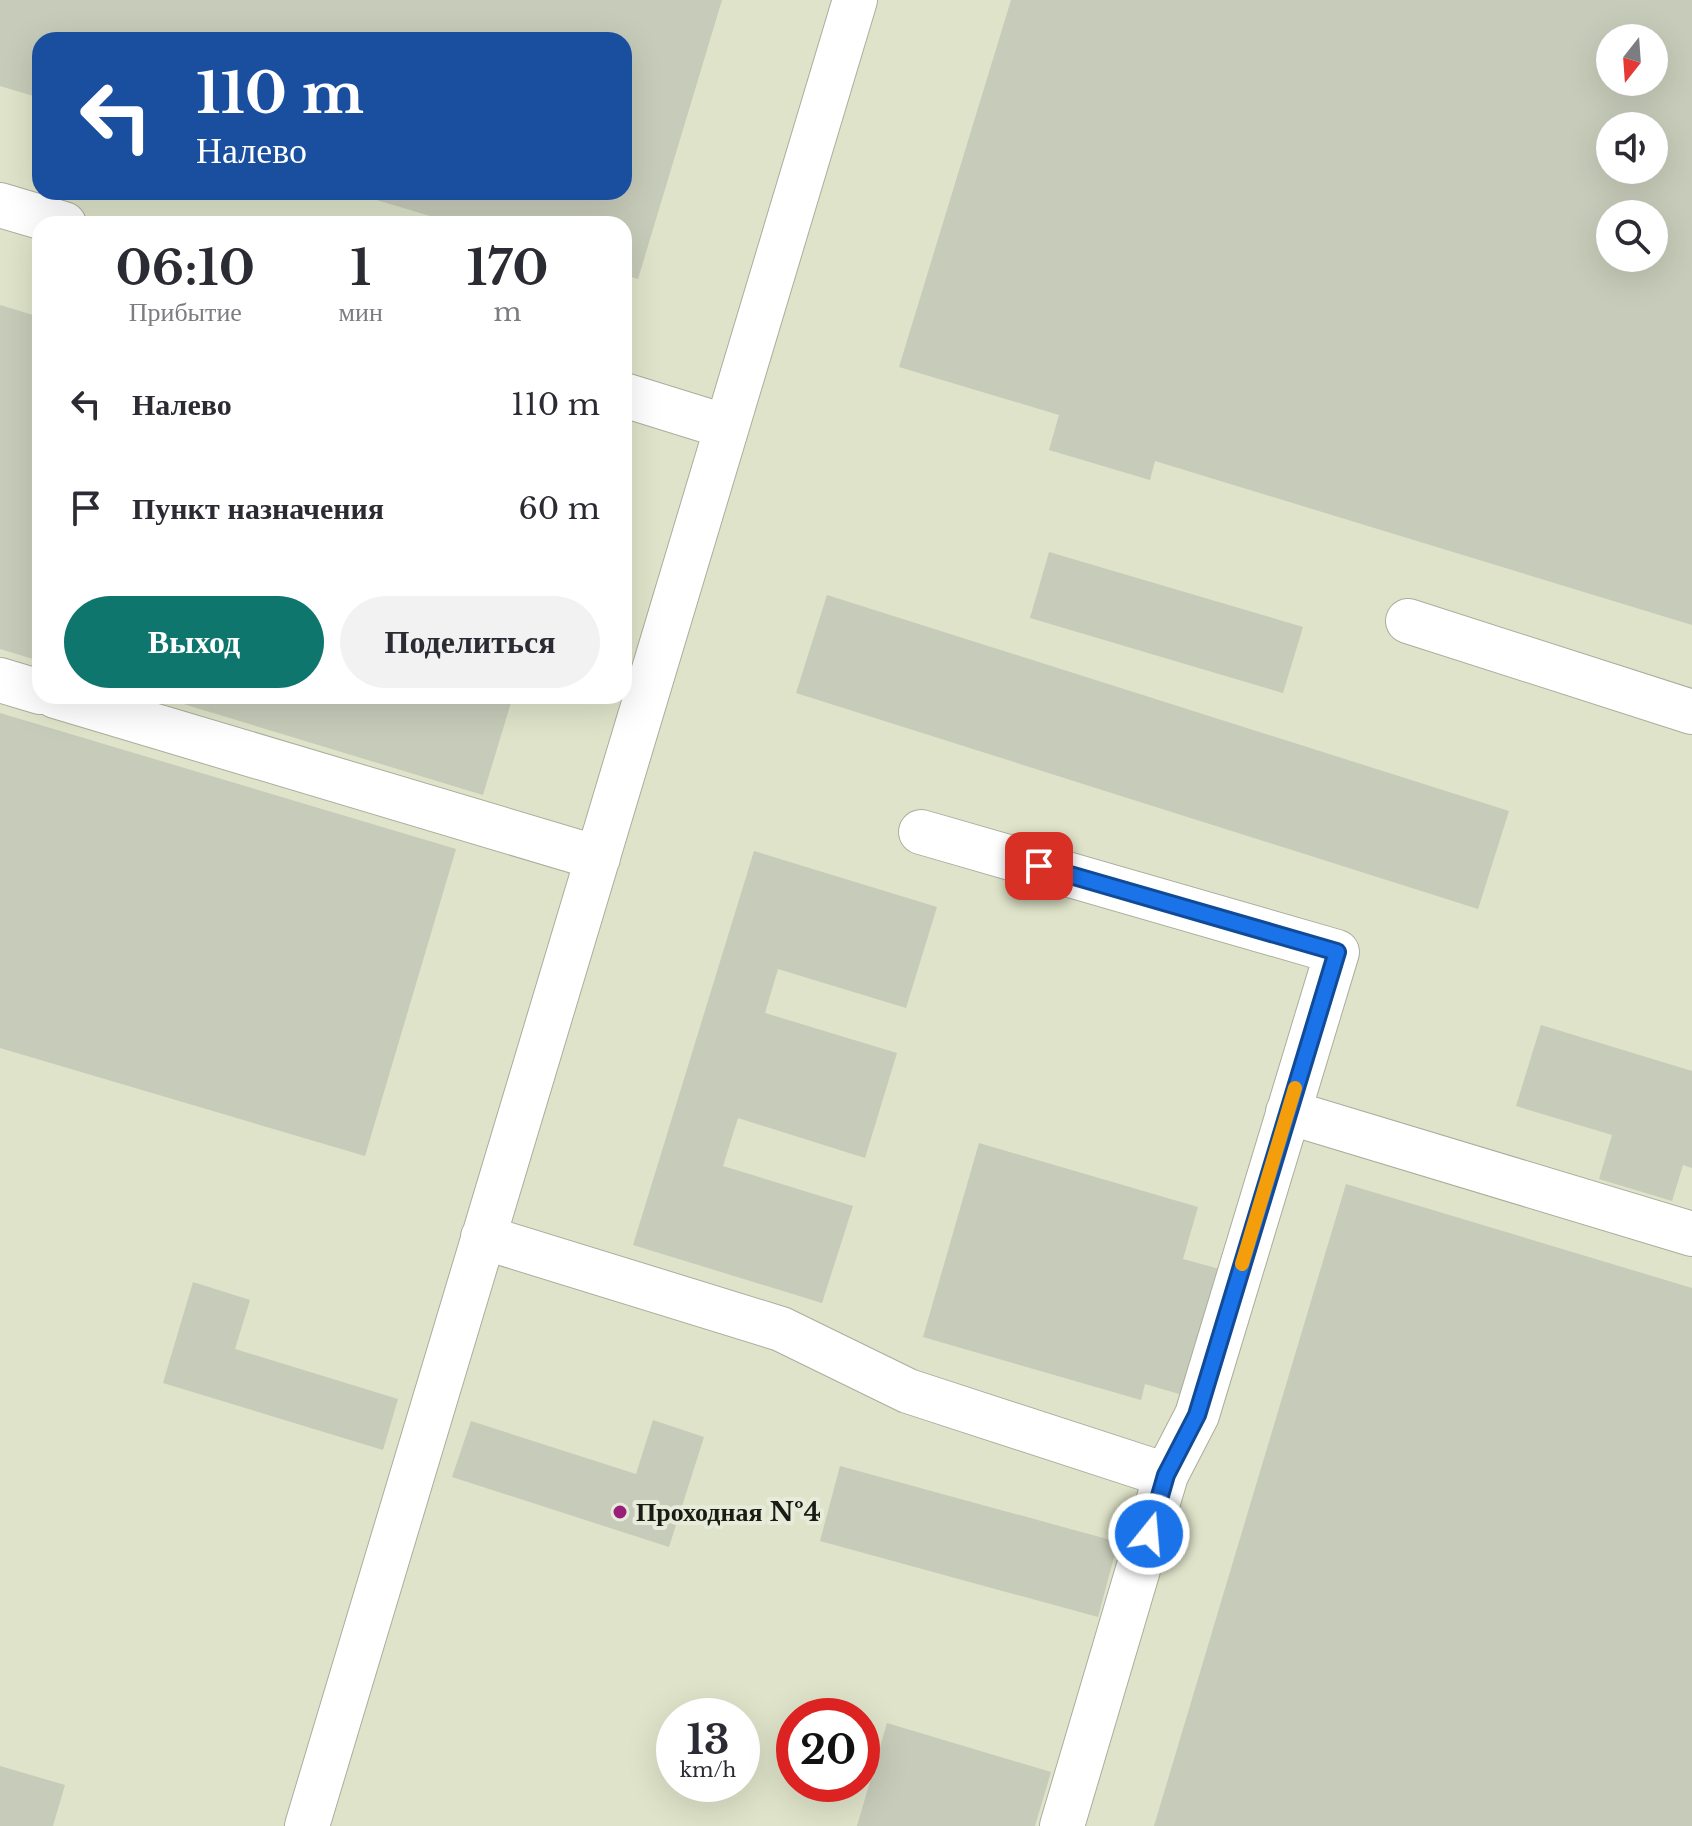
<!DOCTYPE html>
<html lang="ru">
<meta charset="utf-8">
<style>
:root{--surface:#fff;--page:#f2f2f3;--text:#2b2b33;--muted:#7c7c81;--accent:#0f766e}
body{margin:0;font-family:"Libre Baskerville",serif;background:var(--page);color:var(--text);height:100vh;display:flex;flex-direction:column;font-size:30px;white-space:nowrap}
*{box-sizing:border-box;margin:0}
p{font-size:26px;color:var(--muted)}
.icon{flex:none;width:44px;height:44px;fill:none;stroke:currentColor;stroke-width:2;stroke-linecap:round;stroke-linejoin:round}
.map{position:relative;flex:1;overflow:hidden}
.details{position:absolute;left:32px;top:216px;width:600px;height:488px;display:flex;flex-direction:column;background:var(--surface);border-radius:24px;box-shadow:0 8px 32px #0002}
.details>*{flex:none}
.banner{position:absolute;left:32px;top:32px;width:600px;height:168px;border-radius:24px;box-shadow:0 8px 32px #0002;background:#1a4fa0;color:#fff;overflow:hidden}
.needle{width:52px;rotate:197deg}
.buttons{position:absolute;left:1596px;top:24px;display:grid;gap:16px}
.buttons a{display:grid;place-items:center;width:72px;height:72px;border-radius:50%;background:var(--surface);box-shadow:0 8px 32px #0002;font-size:40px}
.speed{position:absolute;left:656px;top:1698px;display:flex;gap:16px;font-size:40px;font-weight:700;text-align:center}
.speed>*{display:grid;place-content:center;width:104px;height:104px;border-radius:50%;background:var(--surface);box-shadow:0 8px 32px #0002;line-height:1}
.speed small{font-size:20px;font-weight:400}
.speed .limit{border:12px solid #d22;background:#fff;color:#111}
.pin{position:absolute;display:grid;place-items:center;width:68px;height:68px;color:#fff;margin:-34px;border-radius:16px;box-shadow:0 4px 12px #0006}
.me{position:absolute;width:88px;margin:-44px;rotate:17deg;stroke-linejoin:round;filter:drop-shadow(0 0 6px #0008)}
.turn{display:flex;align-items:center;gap:28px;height:168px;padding:0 32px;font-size:36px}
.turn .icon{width:104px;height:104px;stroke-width:2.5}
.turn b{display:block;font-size:56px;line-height:68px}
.eta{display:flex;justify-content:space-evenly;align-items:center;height:136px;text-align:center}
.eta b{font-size:48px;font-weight:700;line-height:56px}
.cta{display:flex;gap:16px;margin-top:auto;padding:16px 32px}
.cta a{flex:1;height:92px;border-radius:48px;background:var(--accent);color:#fff;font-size:32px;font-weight:700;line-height:92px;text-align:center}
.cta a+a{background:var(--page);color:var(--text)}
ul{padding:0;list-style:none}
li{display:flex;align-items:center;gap:24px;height:104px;padding:0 32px}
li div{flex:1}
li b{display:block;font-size:30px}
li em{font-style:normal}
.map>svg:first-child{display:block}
.built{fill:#dee3c9;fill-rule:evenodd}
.building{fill:#c7cbb9;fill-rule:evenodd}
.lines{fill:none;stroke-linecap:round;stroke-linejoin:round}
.minor-casing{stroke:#aaae9d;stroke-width:46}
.minor{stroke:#fff;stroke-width:44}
.route-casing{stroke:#114b97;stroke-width:20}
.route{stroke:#1a73e8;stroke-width:14}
.slow{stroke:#f59e0b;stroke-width:14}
.poi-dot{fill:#9a1f78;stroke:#e7ebd9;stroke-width:3}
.labels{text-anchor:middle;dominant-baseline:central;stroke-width:8;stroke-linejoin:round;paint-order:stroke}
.poi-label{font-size:26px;font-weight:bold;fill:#1a1b14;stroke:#e7ebd9;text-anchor:start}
</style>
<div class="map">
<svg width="1692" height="1826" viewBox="0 0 1692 1826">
<rect width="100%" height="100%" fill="#e7ebd9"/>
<path class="built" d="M0 0H1692V1826H0ZM1610 38H1654V82H1610ZM40 40H624V192H40ZM1610 126H1654V170H1610ZM1610 214H1654V258H1610ZM40 224H624V696H40ZM674 1716H742V1784H674ZM794 1716H862V1784H794Z"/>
<path class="building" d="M0 0H722L638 279 624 275V224H457L353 193 624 192V40H40V98L0 86Z
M1011 0H1692V625L1155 461 1150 480 1049 450 1059 415 899 367ZM1610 38H1654V82H1610ZM1610 126H1654V170H1610ZM1610 214H1654V258H1610Z
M0 305 40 317V661L0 649Z
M1049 552 1303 627 1283 693 1030 618Z
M827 595 1509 811 1478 909 796 693Z
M157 696H513L483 795Z
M0 713 456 849 365 1156 0 1048Z
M754 851 937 907 906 1008 778 969 765 1013 897 1053 865 1158 738 1118 723 1166 853 1206 822 1303 633 1245Z
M1541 1025 1692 1071V1168L1683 1165 1672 1201 1599 1179 1612 1135 1516 1106Z
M979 1143 1198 1207 1183 1259 1223 1270 1186 1396 1145 1384 1141 1400 923 1337Z
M1346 1184 1692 1288V1826H1154Z
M193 1282 250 1300 235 1349 398 1399 383 1450 163 1383Z
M653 1420 704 1437 669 1547 452 1477 471 1421 636 1474Z
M840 1466 1118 1542 1098 1617 820 1541Z
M887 1723 1051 1772 1035 1826H857Z
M0 1766 65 1785 53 1826H0Z"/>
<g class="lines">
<g class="minor-casing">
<path id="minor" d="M0 205 64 224
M624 395 727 427
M1408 621 1692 712
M0 680 40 692
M55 696 598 858
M1288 1112 1692 1234
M483 1237 781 1329 908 1391 1166 1475 1197 1415 1337 952 921 832
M307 1826 855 0
M1062 1826 1166 1475"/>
</g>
<use href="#minor" class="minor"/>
</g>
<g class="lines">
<g class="route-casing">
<path id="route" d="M1039 866 1337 952 1197 1415 1166 1475 1149 1534"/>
</g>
<use href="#route" class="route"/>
<path class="slow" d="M1242 1264 1295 1088"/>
</g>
<circle class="poi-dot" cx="620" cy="1512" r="8"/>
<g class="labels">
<g class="poi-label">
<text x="636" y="1512">Проходная №4</text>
</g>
</g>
</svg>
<div class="buttons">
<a><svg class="needle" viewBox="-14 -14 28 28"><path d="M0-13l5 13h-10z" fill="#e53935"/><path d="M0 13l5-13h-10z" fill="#7c7c81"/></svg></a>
<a><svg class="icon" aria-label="sound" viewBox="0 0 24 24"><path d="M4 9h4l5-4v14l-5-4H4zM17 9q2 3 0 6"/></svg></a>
<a><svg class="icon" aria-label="search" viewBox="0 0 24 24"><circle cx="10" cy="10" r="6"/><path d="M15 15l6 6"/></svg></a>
</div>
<div class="speed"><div>13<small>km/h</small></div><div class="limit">20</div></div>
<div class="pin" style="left:1039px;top:866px;background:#d93025"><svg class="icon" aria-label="arrive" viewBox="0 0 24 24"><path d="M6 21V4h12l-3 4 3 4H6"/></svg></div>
<svg class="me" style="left:1149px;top:1534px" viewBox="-20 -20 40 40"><circle r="17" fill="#1a73e8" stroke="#fff" stroke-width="3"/><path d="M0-11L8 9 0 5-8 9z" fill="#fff"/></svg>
<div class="banner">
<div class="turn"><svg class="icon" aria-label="left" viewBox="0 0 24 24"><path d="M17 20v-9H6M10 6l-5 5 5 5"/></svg><div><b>110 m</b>Налево</div></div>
</div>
<section class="details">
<div class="eta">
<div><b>06:10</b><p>Прибытие</p></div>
<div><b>1</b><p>мин</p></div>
<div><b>170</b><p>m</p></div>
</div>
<ul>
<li><svg class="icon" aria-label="left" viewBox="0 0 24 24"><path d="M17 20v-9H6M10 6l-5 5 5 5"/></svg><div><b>Налево</b></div><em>110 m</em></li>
<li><svg class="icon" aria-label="arrive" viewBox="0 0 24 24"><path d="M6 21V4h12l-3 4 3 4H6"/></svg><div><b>Пункт назначения</b></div><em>60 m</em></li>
</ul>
<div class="cta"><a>Выход</a><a>Поделиться</a></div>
</section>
</div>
